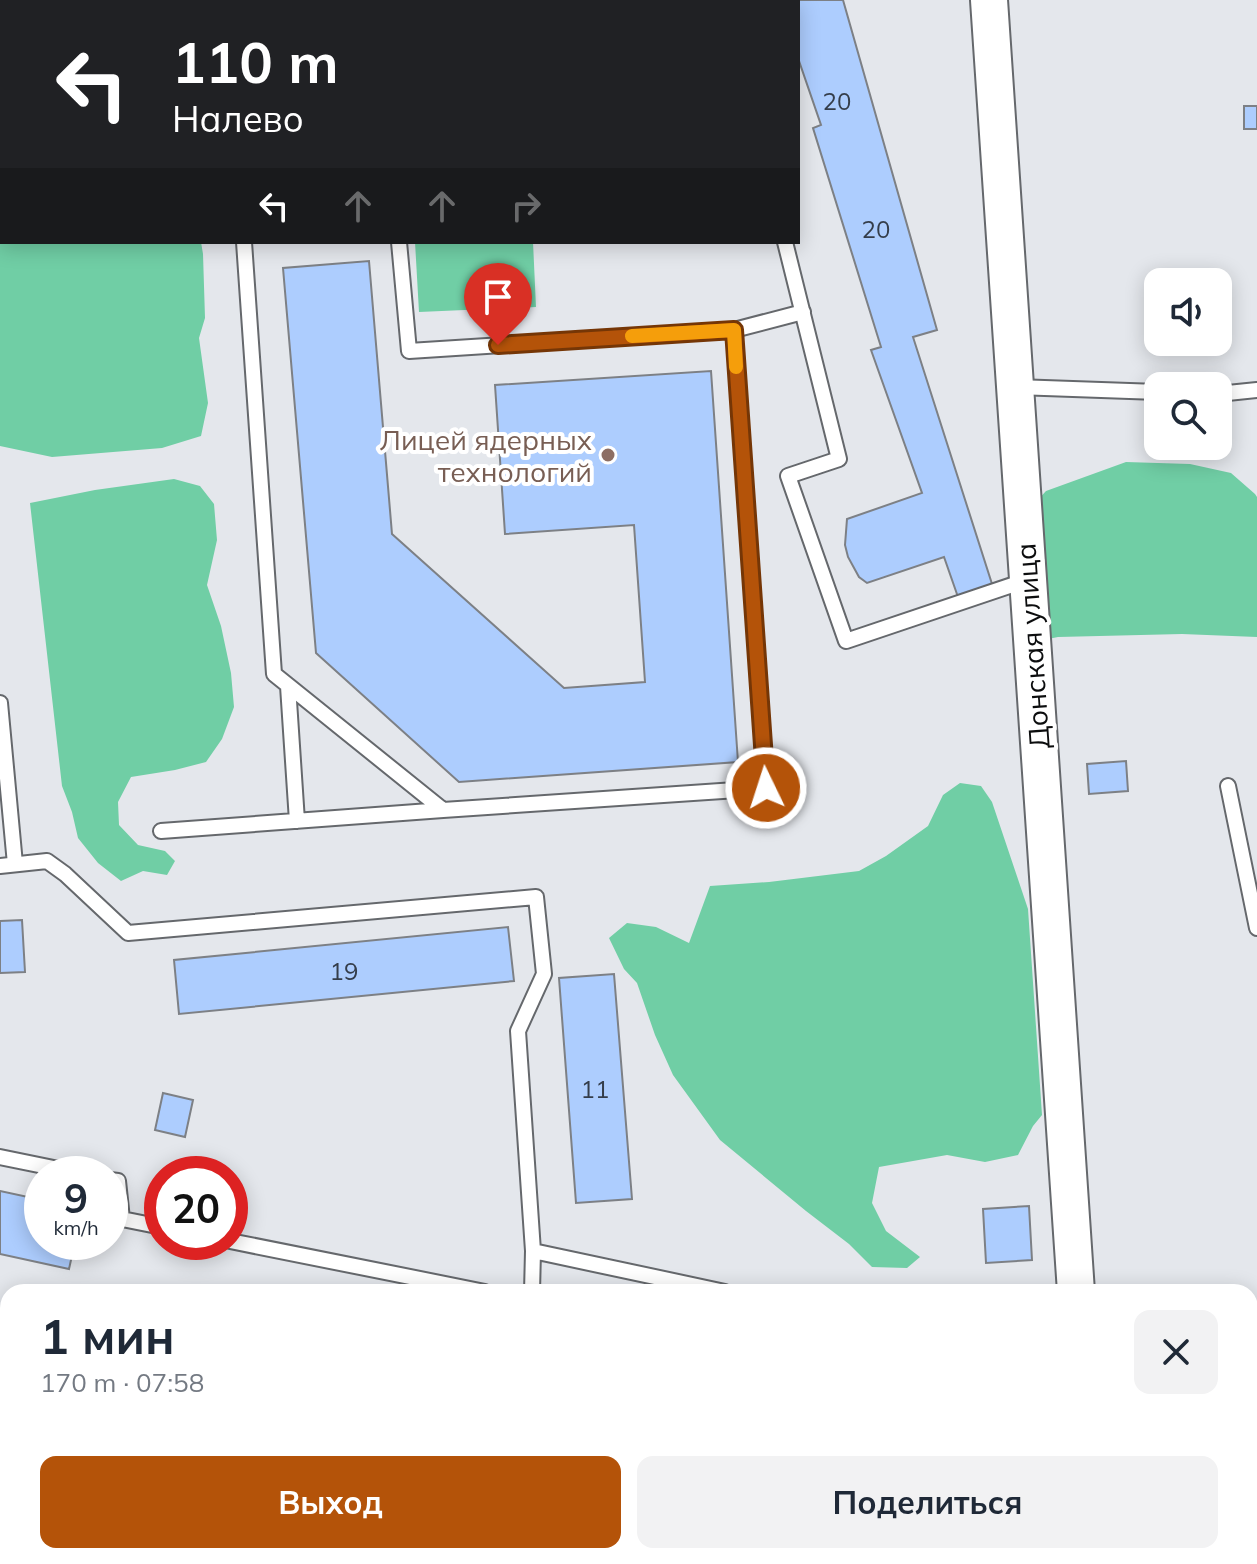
<!DOCTYPE html>
<html lang="ru">
<meta charset="utf-8">
<style>
:root{--surface:#fff;--page:#f2f2f3;--text:#1f2937;--muted:#747a83;--accent:#b45309}
body{margin:0;font-family:Mulish,sans-serif;background:var(--page);color:var(--text);height:100vh;display:flex;flex-direction:column;font-size:30px;white-space:nowrap}
*{box-sizing:border-box;margin:0}
p{font-size:26px;color:var(--muted)}
.icon{flex:none;width:44px;height:44px;fill:none;stroke:currentColor;stroke-width:2;stroke-linecap:round;stroke-linejoin:round}
.map{position:relative;flex:1;overflow:hidden}
.panel{position:absolute;left:0px;top:1284px;width:1258px;height:280px;display:flex;flex-direction:column;background:var(--surface);border-radius:24px 24px 0 0;box-shadow:0 4px 20px #0003}
.panel>*{flex:none}
.banner{position:absolute;left:0px;top:0px;width:800px;height:244px;box-shadow:0 4px 20px #0003;background:#202124;color:#fff;overflow:hidden}
.buttons{position:absolute;left:1144px;top:268px;display:grid;gap:16px}
.buttons a{display:grid;place-items:center;width:88px;height:88px;border-radius:16px;background:var(--surface);box-shadow:0 4px 20px #0003;font-size:40px}
.speed{position:absolute;left:24px;top:1156px;display:flex;gap:16px;font-size:40px;font-weight:700;text-align:center}
.speed>*{display:grid;place-content:center;width:104px;height:104px;border-radius:50%;background:var(--surface);box-shadow:0 4px 20px #0003;line-height:1}
.speed small{font-size:20px;font-weight:400}
.speed .limit{border:12px solid #d22;background:#fff;color:#111}
.pin{position:absolute;display:grid;place-items:center;width:68px;height:68px;color:#fff;margin:-82px -34px;border-radius:50% 50% 50% 0;rotate:-45deg;box-shadow:0 0 8px #0007}
.pin .icon{rotate:45deg}
.me{position:absolute;width:88px;margin:-44px;rotate:356deg;stroke-linejoin:round;filter:drop-shadow(0 0 6px #0008)}
.turn{display:flex;align-items:center;gap:28px;height:168px;padding:0 40px;font-size:36px}
.turn .icon{width:104px;height:104px;stroke-width:2.5}
.turn b{display:block;font-size:56px;line-height:68px}
.lanes{display:flex;align-items:center;height:76px;padding:0 40px;background:#0003;justify-content:center;gap:40px;direction:ltr}
.lanes .off{opacity:.35}
.round{display:grid;place-items:center;flex:none;width:84px;height:84px;border-radius:16px;background:var(--page)}
.overview{display:flex;align-items:center;justify-content:space-between;height:136px;padding:0 40px}
h1{font-size:48px;font-weight:700;line-height:60px}
.primary-button{display:flex;gap:16px;margin-top:auto;padding:16px 40px}
.primary-button a{flex:1;height:92px;border-radius:16px;background:var(--accent);color:#fff;font-size:32px;font-weight:700;line-height:92px;text-align:center}
.primary-button a+a{background:var(--page);color:var(--text)}
.map>svg:first-child{display:block}
.green{fill:#70cea5}
.building{fill:#adcdfe;stroke:#7d8085;stroke-width:2}
.lines{fill:none;stroke-linecap:round;stroke-linejoin:round}
.service-casing{stroke:#65686c;stroke-width:18}
.tertiary-casing{stroke:#65686c;stroke-width:40}
.trunk-casing{stroke:#65686c;stroke-width:48}
.service{stroke:#fff;stroke-width:14}
.tertiary{stroke:#fff;stroke-width:36}
.trunk{stroke:#fff;stroke-width:44}
.route-casing{stroke:#753606;stroke-width:20}
.route{stroke:#b45309;stroke-width:14}
.slow{stroke:#f59e0b;stroke-width:14}
.education-dot{fill:#8d6e63;stroke:#fff;stroke-width:3}
.labels{text-anchor:middle;dominant-baseline:central;stroke-width:8;stroke-linejoin:round;paint-order:stroke}
.number-label{font-size:24px;fill:#343d4a}
.education-label{font-size:28px;fill:#785e54;stroke:#fff;text-anchor:end}
.street-label{font-size:28px;fill:#0c0d0e;stroke:#fff}
</style>
<div class="map">
<svg width="1257" height="1564" viewBox="0 0 1257 1564">
<rect width="100%" height="100%" fill="#e4e7ec"/>
<path class="green" d="M0 0H114V2H2V242H201L203 254 205 318 199 338 208 403 201 436 162 448 52 457 0 446Z
M415 242H533L536 307 419 312Z
M1126 462 1190 464 1231 473 1255 494 1257 497V637L1182 634 1058 637 1048 639 1036 502 1046 491Z
M174 479 200 486 214 504 217 540 207 585 221 626 231 673 234 707 222 739 206 762 175 770 131 777 118 802 119 825 138 845 165 851 175 861 167 875 143 871 121 881 98 863 78 838 72 812 62 786 30 503 95 490Z
M960 783 981 786 992 802 1028 909 1042 1115 1033 1126 1018 1155 985 1162 947 1155 879 1167 872 1203 886 1231 920 1257 907 1268 872 1267 849 1244 806 1211 720 1140 673 1075 655 1035 637 983 624 969 609 938 627 923 656 927 689 943 710 886 769 882 859 871 886 856 928 826 943 795Z"/>
<path class="building" d="M523 0H612V2H523Z
M789 0H843L937 330 913 337 992 584 958 597 944 557 867 583 859 577 848 557 845 545 847 519 922 493 871 350 881 347 813 128 821 125 798 58V2H790Z
M1244 106H1257V129H1244Z
M369 261 392 534 564 688 645 682 634 525 505 534 495 385 711 371 738 762 459 782 316 653 283 268Z
M1126 761 1128 791 1089 794 1087 764Z
M22 920 25 972 0 973V921Z
M508 927 514 981 179 1014 174 960Z
M614 974 632 1199 576 1203 559 978Z
M163 1093 193 1100 185 1137 155 1130Z
M0 1191 42 1200V1242H75L69 1269 0 1254Z
M1029 1206 1032 1260 986 1263 983 1209Z"/>
<g class="lines">
<g class="service-casing">
<path id="service" d="M220 0V2
M473 0V2
M721 0 722 2
M244 242 274 674 443 810 766 788 734 330
M399 242 409 351 734 330 803 312
M785 242 839 459 788 476 846 641 1027 580
M1016 387 1158 392
M1218 394 1257 390
M288 686 297 821
M0 703 15 864
M1228 786 1257 928
M161 831 443 810
M0 866 47 861 65 874 128 933 536 897 544 974 518 1031 533 1251 725 1292
M0 1157 83 1174
M110 1180 118 1181 122 1219 162 1227
M230 1241 485 1292
M532 1292 533 1251
M637 1564 638 1556
M822 1564 823 1556"/>
</g>
<g class="tertiary-casing">
<path id="tertiary" d="M989 0 1076 1292
M360 1556V1564
M1078 1564 1079 1556"/>
</g>
<g class="trunk-casing">
<path id="trunk" d="M0 1413 8 1414
M717 1556 757 1564"/>
</g>
<use href="#service" class="service"/>
<use href="#tertiary" class="tertiary"/>
<use href="#trunk" class="trunk"/>
</g>
<g class="lines">
<g class="route-casing">
<path id="route" d="M498 345 734 330 766 788"/>
</g>
<use href="#route" class="route"/>
<path class="slow" d="M632 336 734 330 736 367"/>
</g>
<circle class="education-dot" cx="608" cy="455" r="8"/>
<g class="labels">
<g class="number-label">
<text x="837" y="101">20</text>
<text x="876" y="229">20</text>
<text x="344" y="971">19</text>
<text x="595" y="1089">11</text>
</g>
<g class="education-label">
<text x="592" y="439">Лицей ядерных<tspan x="592" dy="32">технологий</tspan></text>
</g>
<g class="street-label">
<text transform="translate(1032 646) rotate(-94)">Донская улица</text>
</g>
</g>
</svg>
<div class="buttons">
<a><svg class="icon" aria-label="sound" viewBox="0 0 24 24"><path d="M4 9h4l5-4v14l-5-4H4zM17 9q2 3 0 6"/></svg></a>
<a><svg class="icon" aria-label="search" viewBox="0 0 24 24"><circle cx="10" cy="10" r="6"/><path d="M15 15l6 6"/></svg></a>
</div>
<div class="speed"><div>9<small>km/h</small></div><div class="limit">20</div></div>
<div class="pin" style="left:498px;top:345px;background:#d93025"><svg class="icon" aria-label="arrive" viewBox="0 0 24 24"><path d="M6 21V4h12l-3 4 3 4H6"/></svg></div>
<svg class="me" style="left:766px;top:788px" viewBox="-20 -20 40 40"><circle r="17" fill="#b45309" stroke="#fff" stroke-width="3"/><path d="M0-11L8 9 0 5-8 9z" fill="#fff"/></svg>
<div class="banner">
<div class="turn"><svg class="icon" aria-label="left" viewBox="0 0 24 24"><path d="M17 20v-9H6M10 6l-5 5 5 5"/></svg><div><b>110 m</b>Налево</div></div>
<div class="lanes"><svg class="icon" aria-label="left" viewBox="0 0 24 24"><path d="M17 20v-9H6M10 6l-5 5 5 5"/></svg><svg class="icon off" aria-label="ahead" viewBox="0 0 24 24"><path d="M12 20V5M6 11l6-6 6 6"/></svg><svg class="icon off" aria-label="ahead" viewBox="0 0 24 24"><path d="M12 20V5M6 11l6-6 6 6"/></svg><svg class="icon off" aria-label="right" viewBox="0 0 24 24"><path d="M7 20v-9h11M14 6l5 5-5 5"/></svg></div>
</div>
<section class="panel">
<div class="overview"><div><h1>1 мин</h1><p>170 m · 07:58</p></div><a class="round"><svg class="icon" aria-label="close" viewBox="0 0 24 24"><path d="M6 6l12 12M18 6L6 18"/></svg></a></div>
<div class="primary-button"><a>Выход</a><a>Поделиться</a></div>
</section>
</div>
